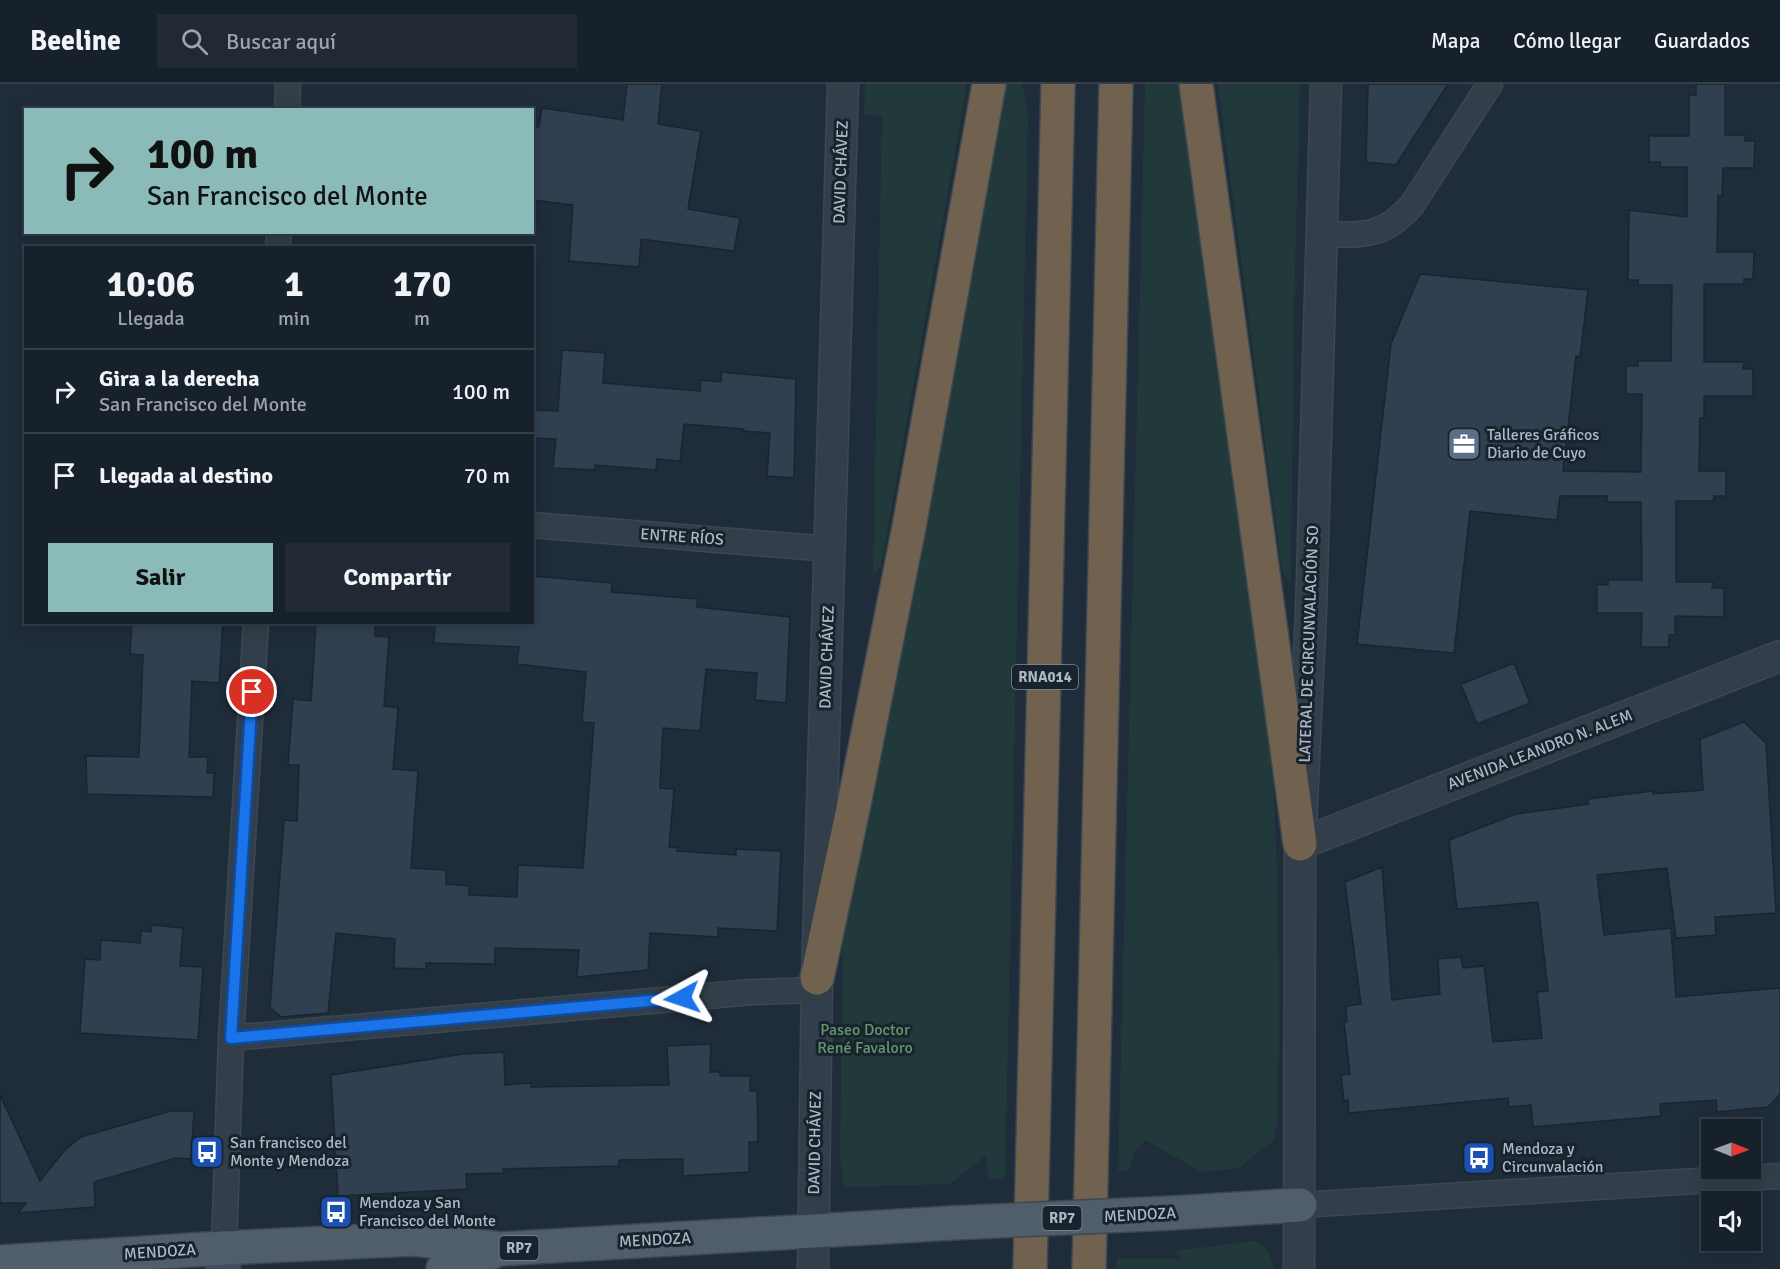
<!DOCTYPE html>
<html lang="es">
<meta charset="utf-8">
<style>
:root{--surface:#17212c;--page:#202934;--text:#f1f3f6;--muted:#9ea3a9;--line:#363e48;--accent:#8bbbb9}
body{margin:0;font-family:Signika,sans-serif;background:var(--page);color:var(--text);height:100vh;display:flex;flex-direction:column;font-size:22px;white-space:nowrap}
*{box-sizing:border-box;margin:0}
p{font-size:20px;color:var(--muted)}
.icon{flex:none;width:33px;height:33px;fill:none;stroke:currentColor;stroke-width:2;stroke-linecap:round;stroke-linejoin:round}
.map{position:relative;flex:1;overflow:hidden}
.drawer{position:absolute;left:24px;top:162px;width:510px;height:378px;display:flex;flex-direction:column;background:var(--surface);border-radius:0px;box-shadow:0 3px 15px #0003,0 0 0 2px var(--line)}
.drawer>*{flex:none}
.top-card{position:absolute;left:24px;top:24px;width:510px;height:126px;border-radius:0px;box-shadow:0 3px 15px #0003,0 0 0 2px var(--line);background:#8bbbb9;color:#111;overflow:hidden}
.needle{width:39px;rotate:91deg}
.fabs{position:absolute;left:1701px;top:1035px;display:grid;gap:12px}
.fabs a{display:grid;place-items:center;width:60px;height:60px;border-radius:0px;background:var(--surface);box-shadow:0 3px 15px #0003,0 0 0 2px var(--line);font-size:30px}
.pin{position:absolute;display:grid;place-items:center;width:51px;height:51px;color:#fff;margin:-26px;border:3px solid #fff;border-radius:50%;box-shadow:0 2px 6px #0007}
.me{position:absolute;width:66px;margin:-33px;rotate:265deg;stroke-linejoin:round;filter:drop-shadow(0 0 4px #0008)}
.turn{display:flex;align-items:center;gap:21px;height:126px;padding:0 24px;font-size:27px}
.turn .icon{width:78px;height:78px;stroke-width:2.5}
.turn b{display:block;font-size:42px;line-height:51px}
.eta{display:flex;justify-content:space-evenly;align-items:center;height:102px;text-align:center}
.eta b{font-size:36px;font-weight:700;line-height:42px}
.button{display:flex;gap:12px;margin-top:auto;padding:12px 24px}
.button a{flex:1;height:69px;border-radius:0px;background:var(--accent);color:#111;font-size:24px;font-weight:700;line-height:69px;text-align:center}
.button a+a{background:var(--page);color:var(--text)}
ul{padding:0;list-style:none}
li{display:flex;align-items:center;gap:18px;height:84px;padding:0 24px;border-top:2px solid var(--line)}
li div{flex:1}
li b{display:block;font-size:22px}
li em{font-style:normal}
header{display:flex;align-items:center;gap:36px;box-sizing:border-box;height:84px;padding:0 30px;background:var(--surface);border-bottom:2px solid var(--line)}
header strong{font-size:28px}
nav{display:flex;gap:33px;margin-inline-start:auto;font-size:21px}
.search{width:420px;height:54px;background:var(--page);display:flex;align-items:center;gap:15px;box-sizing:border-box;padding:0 21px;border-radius:0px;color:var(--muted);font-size:22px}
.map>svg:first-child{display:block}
.green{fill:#21393b}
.building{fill:#304051;stroke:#1a2530;stroke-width:1.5}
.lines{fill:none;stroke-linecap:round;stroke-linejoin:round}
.minor-casing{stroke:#3c4753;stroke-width:27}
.tertiary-casing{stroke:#3c4753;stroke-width:33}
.secondary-casing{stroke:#3c4753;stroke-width:36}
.primary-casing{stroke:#3c4753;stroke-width:36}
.motorway-casing{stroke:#3d4854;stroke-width:36}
.minor{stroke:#323e4a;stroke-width:24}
.tertiary{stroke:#323e4a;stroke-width:30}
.secondary{stroke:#404d5d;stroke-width:33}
.primary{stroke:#505d6a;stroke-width:33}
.motorway{stroke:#71614f;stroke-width:33}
.primary-bridge-casing{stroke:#3c4753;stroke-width:36;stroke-linecap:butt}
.primary-bridge{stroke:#505d6a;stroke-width:33}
.route-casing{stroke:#114b97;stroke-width:15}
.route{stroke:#1a73e8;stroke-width:10}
.labels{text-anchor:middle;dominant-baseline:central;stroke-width:6;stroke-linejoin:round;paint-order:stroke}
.shield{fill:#18232e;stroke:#808b99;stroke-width:1.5}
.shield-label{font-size:15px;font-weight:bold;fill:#adb8c7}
.street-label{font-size:16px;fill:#adb8c7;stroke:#18232e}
.poi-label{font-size:16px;fill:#adb8c7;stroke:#18232e;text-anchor:start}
.park-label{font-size:16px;fill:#62996b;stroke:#18232e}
</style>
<header>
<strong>Beeline</strong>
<div class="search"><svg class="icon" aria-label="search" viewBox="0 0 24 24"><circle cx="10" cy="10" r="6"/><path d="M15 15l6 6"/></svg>Buscar aquí</div>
<nav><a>Mapa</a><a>Cómo llegar</a><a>Guardados</a></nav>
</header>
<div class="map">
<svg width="1780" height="1185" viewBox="0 0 1780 1185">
<rect width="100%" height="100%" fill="#1f2c3a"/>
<path class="green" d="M865 0H967L881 483 873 490 882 32 864 31Z
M1003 0H1022L1026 16 1028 36 1005 1095H988L986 1071 950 1100 850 1103 844 1102 840 1075 843 825Z
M1145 0H1182L1271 668C1280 790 1279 912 1278 1034L1274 1057 1260 1066 1240 1084 1201 1088 1145 1056 1135 1068 1129 1086 1118 1087Z
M1218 0H1300L1294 226 1291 500 1282 487Z
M1253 1157C1267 1162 1271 1171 1274 1185H1116L1117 1174 1182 1175 1174 1167Z"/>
<path class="building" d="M627 0H662L658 40 701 47 688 125 740 134 734 167 641 155 639 183 569 177 573 121 532 116V42L539 43 542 24 623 36Z
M1368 0H1448L1396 81 1366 78Z
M1696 0H1725V51H1745V57H1755L1754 84H1723L1722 112 1718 111 1717 168H1754L1753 195H1744V200H1704V278H1744L1743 285H1753V312H1704V334H1700L1699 387H1726V412H1714L1713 417H1676V498H1713L1712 504H1724V533L1675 532V551H1669V563H1641L1642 529H1597V500L1608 501V496H1642L1641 418H1607V412H1560L1557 436 1470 427 1454 569 1357 560 1391 260 1420 190 1588 206 1580 273 1576 272 1563 387 1641 388 1642 310H1626V282H1638V277H1671L1672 201H1638V196H1628L1629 126 1687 133V83H1660V78H1649V52H1689V11H1696Z
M562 266 605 269 603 299 700 307 701 296 721 298V288L796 295 794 394 767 392 770 349 743 347 744 345 684 340 680 377 657 375 656 386 595 381V386L553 384 556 355 532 354V326L558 327Z
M532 492 612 499 611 508 697 515V523L790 533 786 619 755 616 757 589 706 585 700 647 663 644 660 704 674 705 669 763 678 764 677 767 736 771V765L781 767 777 847 718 844V853L650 849 648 886 577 893 579 866 495 864V880L426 879V885L394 884 395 855 336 849 328 929 281 933 270 923 284 736 297 737 299 681H288L293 615 311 617 316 538H375V552L389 553 384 622 398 624 393 685 418 687 411 784 446 786V800L469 802V811L517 813 518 781 583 784 594 639 582 638 586 588 517 580 519 563 434 559 435 538H532Z
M132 538H223L219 599 192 597 189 673H208L207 689H214L213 713 87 710 86 672 139 673 143 571 130 570Z
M1514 579 1530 619 1477 640 1461 600Z
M1744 638 1766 659 1776 829 1715 833 1716 851 1676 854 1667 784 1597 791 1604 851 1671 844 1676 913 1780 904V1010L1768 1023 1717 1028 1716 1016 1660 1020 1661 1032 1533 1043 1531 1021 1509 1023 1508 1014 1349 1029 1348 1016 1344 1017 1341 991 1350 990 1344 938H1347L1346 922 1361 920 1345 798 1382 783 1392 916 1440 910 1438 875 1461 873 1463 884 1484 882 1493 958 1542 954 1537 908 1548 907 1538 818 1457 825 1449 756 1516 730 1589 720 1588 715 1653 707V710L1703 706 1700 655Z
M152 841 183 844 180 882 203 883 198 956 80 949 85 875 100 876 101 856 140 859 141 847 151 848Z
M711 960 710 988H720V992H750V1007H757L758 1058H749V1088L683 1092V1075L619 1076V1082L503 1085 504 1089 466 1090 467 1105 338 1112 331 991 463 970 504 968 505 1001 531 999V1003L669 1001 667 962Z
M0 1011 40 1097 65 1066 81 1053 171 1027H194L191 1075 176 1074 94 1098 95 1123 18 1129 26 1119H0Z"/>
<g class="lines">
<g class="minor-casing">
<path id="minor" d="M287 26 288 0
M1322 150C1362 151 1383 154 1412 121L1490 0
M278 164 279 148
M532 441 831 465
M231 954 753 908 817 906
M1300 1121 1780 1092
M224 1164 231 954 256 538"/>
</g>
<g class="tertiary-casing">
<path id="tertiary" d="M1300 760 1780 572
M813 1185 817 894 843 0
M1299 1185 1300 760 1311 528 1326 0"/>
</g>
<g class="secondary-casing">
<path id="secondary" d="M223 1185 224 1164"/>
</g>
<g class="primary-casing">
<path id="primary" d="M1172 1129 1300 1121
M0 1178 224 1164 415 1155 500 1165 952 1139
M443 1185 492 1168"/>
</g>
<g class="motorway-casing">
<path id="motorway" d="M1196 0 1300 760
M817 894 853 725 909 443 989 0
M1030 1185 1058 0
M1089 1185 1116 0"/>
</g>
<use href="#minor" class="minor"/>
<use href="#tertiary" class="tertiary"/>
<use href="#secondary" class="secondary"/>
<use href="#primary" class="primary"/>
<use href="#motorway" class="motorway"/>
<g class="primary-bridge-casing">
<path id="primary-bridge" d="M952 1139 1172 1129"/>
</g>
<use href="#primary-bridge" class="primary-bridge"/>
</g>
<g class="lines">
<g class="route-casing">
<path id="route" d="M252 608 231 954 682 914"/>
</g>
<use href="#route" class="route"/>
</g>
<defs>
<g id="office-square" transform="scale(1.725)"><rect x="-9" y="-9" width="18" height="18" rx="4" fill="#5c6f8a" stroke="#18232e"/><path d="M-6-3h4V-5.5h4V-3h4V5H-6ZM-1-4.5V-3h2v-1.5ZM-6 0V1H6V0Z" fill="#fff"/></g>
<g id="bus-square" transform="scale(1.725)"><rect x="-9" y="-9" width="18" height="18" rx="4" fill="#1a4fb4" stroke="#18232e"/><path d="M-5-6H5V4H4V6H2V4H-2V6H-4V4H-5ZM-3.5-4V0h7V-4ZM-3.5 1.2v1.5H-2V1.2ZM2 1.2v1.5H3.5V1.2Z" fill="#fff"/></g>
</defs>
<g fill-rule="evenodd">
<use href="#office-square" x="1464" y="360"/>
<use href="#bus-square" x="207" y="1068"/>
<use href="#bus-square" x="1479" y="1074"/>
<use href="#bus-square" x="336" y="1128"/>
</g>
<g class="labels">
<g class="shield">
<rect x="1012" y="581" width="66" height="24" rx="4.5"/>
<rect x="1042.5" y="1122" width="39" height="24" rx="4.5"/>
<rect x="499.5" y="1152" width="39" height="24" rx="4.5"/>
</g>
<g class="shield-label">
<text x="1045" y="593">RNA014</text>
<text x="1062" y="1134">RP7</text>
<text x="519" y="1164">RP7</text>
</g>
<g class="street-label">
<text transform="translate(841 88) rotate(-88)">DAVID CHÁVEZ</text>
<text transform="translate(682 453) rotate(4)">ENTRE RÍOS</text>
<text transform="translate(1309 560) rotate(-88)">LATERAL DE CIRCUNVALACIÓN SO</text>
<text transform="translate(827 573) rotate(-88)">DAVID CHÁVEZ</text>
<text transform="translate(1540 666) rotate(-21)">AVENIDA LEANDRO N. ALEM</text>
<text transform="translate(815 1059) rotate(-89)">DAVID CHÁVEZ</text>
<text transform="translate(1140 1131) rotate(-3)">MENDOZA</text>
<text transform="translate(655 1156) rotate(-3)">MENDOZA</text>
<text transform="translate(160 1168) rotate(-4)">MENDOZA</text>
</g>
<g class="poi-label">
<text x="1487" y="351">Talleres Gráficos<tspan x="1487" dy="18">Diario de Cuyo</tspan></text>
<text x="230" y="1059">San francisco del<tspan x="230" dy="18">Monte y Mendoza</tspan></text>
<text x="1502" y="1065">Mendoza y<tspan x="1502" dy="18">Circunvalación</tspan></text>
<text x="359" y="1119">Mendoza y San<tspan x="359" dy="18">Francisco del Monte</tspan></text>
</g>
<g class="park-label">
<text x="865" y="946">Paseo Doctor<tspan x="865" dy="18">René Favaloro</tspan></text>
</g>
</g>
</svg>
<div class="fabs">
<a><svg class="needle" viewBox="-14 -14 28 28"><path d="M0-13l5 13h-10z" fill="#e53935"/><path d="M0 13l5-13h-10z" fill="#9ea3a9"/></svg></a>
<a><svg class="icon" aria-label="sound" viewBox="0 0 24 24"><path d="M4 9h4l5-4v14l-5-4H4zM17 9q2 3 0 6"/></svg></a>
</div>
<div class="pin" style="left:252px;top:608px;background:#d93025"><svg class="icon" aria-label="arrive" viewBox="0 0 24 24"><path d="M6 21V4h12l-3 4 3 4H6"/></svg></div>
<svg class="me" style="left:682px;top:914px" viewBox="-20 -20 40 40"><path d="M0-17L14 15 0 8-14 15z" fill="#1a73e8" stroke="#fff" stroke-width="4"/></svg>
<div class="top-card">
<div class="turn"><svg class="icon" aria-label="right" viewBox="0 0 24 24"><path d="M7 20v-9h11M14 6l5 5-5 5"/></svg><div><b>100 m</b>San Francisco del Monte</div></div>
</div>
<section class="drawer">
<div class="eta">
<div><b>10:06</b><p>Llegada</p></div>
<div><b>1</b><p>min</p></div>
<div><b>170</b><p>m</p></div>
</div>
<ul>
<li><svg class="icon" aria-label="right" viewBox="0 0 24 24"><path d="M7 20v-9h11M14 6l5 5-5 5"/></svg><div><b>Gira a la derecha</b><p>San Francisco del Monte</p></div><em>100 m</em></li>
<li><svg class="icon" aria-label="arrive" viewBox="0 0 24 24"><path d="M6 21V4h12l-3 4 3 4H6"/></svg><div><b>Llegada al destino</b></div><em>70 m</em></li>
</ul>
<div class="button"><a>Salir</a><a>Compartir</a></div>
</section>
</div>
